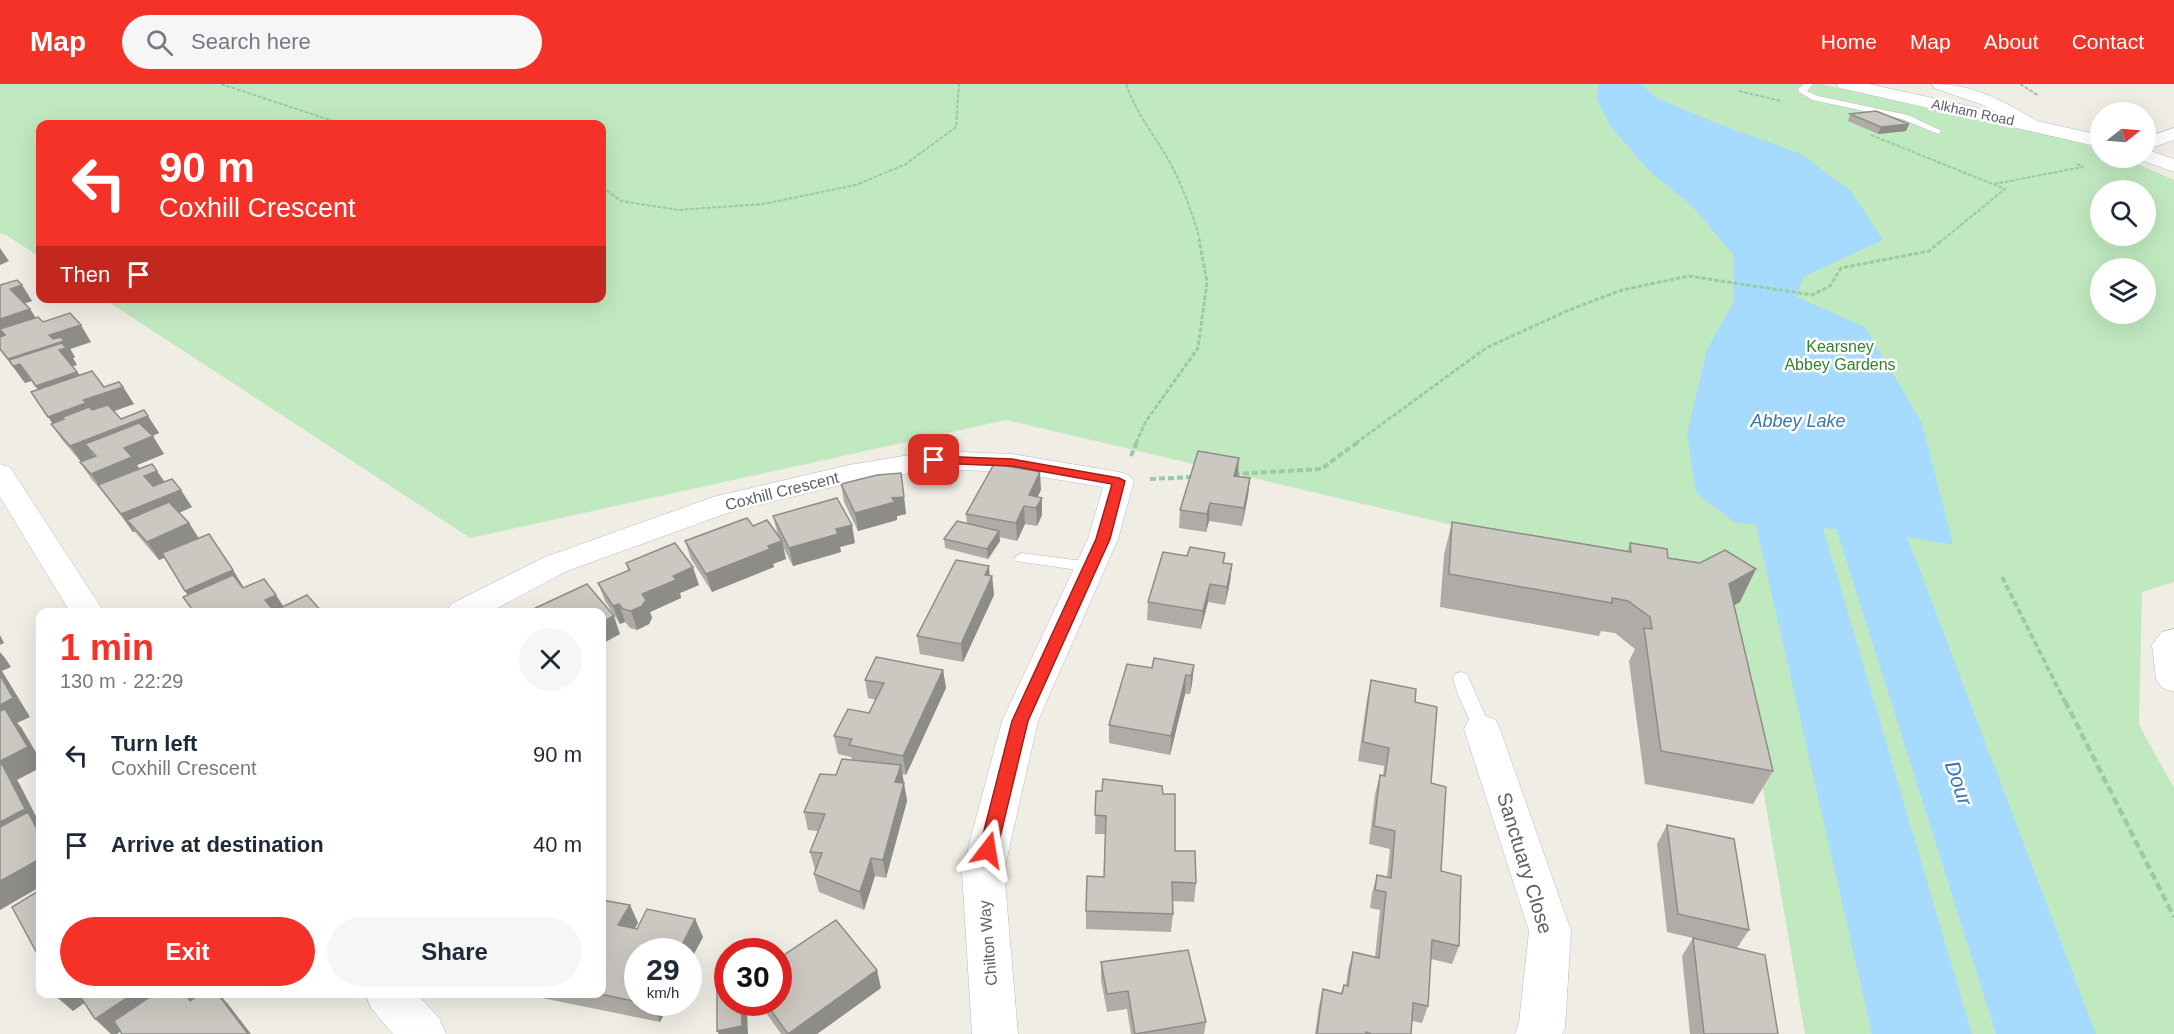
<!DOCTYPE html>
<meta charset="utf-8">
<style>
:root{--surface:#fff;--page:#f6f6f7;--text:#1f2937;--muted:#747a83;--accent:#f43227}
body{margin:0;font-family:Helvetica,sans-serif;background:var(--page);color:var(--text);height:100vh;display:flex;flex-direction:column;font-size:22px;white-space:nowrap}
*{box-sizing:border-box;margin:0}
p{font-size:20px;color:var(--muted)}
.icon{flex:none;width:33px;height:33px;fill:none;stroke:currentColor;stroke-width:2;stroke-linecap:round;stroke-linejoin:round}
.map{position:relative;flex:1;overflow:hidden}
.details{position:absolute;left:36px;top:524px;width:570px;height:390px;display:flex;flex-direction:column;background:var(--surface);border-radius:12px;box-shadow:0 6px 24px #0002}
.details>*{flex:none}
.hud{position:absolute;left:36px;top:36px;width:570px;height:183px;border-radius:12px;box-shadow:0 6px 24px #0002;background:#f43227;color:#fff;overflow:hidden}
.needle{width:39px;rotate:73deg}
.controls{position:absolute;left:2090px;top:18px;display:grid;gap:12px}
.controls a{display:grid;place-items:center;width:66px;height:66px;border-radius:50%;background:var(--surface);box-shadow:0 6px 24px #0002;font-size:30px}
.speed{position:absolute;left:624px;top:854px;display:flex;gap:12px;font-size:30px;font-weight:700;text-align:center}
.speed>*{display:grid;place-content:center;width:78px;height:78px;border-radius:50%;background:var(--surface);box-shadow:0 6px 24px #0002;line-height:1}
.speed small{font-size:15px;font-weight:400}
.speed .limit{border:9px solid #d22;background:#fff;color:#111}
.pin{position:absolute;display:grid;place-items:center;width:51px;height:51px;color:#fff;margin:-26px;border-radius:12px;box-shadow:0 3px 9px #0006}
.me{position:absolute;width:66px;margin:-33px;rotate:14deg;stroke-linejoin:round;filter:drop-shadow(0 0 4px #0008)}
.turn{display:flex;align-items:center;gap:21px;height:126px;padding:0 24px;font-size:27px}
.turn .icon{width:78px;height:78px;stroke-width:2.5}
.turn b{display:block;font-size:42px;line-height:51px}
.then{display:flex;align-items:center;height:57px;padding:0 24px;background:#0003;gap:12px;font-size:22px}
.round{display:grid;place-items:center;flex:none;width:63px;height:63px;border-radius:32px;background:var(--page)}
.overview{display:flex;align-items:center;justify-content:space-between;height:102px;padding:0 24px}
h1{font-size:36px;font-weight:700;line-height:45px;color:var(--accent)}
.button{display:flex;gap:12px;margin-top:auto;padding:12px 24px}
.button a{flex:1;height:69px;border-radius:36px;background:var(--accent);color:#fff;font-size:24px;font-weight:700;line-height:69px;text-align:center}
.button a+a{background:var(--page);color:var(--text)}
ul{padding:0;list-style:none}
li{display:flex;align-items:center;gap:18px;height:90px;padding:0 24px}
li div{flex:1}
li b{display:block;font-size:22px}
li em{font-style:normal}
header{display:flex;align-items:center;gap:36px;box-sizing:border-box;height:84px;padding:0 30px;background:var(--accent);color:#fff}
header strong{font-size:28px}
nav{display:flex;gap:33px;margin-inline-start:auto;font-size:21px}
.search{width:420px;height:54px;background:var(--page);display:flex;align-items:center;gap:15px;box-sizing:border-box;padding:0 21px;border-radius:33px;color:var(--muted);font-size:22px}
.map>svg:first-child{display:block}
.green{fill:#c1e9c0;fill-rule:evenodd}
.water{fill:#a6daff}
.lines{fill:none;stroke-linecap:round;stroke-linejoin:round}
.river{fill:#a6daff;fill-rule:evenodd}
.service-casing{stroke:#b7bbbf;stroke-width:1}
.minor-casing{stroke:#b7bbbf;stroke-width:1}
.tertiary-casing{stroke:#b7bbbf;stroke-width:1}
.path-far3{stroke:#98cba6;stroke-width:2;stroke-dasharray:4 1.5;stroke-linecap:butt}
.path-far2{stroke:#98cba6;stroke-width:3;stroke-dasharray:4.5 2;stroke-linecap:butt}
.path-far1{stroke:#98cba6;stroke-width:4;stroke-dasharray:6 3;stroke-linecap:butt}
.path{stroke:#98cba6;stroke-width:4.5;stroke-dasharray:8 4;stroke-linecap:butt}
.service{fill:#fff;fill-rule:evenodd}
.minor{fill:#fff;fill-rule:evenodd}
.tertiary{fill:#fff;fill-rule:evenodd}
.wall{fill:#afaca7}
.shaded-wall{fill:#8e8c88}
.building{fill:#cbc8c2;stroke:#8e8c88;stroke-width:1.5}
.route{fill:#f43227;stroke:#9f2019;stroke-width:1.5}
.labels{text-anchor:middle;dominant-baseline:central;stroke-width:5;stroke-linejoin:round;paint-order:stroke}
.far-street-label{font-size:14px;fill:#5d6166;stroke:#fff}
.park-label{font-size:16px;fill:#2f8330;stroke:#fff}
.street-label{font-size:16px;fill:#5d6166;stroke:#fff}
.water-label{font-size:18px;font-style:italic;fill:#3975af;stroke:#fff}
.near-street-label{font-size:20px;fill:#5d6166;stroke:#fff}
.near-water-label{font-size:21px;font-style:italic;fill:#3975af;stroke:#fff}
</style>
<header>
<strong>Map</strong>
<div class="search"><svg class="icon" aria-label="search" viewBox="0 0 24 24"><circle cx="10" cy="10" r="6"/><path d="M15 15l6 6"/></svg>Search here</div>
<nav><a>Home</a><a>Map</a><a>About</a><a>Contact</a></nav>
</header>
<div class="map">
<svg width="2174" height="950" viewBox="0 0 2174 950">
<rect width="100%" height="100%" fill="#f0ede5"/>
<path class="green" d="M0 0H1821L2049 50 2100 65V74H2125L2174 96V498L2142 508 2139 641 2174 704V950H1805L1729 506 1006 336 470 454 104 215 602 214V40H40V173L6 151 0 149ZM2100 106H2145V152H2100ZM2100 184H2145V230H2100Z"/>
<path class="water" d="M1599 0H1640L1659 15 1716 39 1801 70 1851 107 1883 156 1803 193 1797 213 1865 243 1922 339 1953 461 1871 447 1735 439 1696 409 1687 350 1707 265 1733 219 1734 172 1692 122 1648 86 1611 43 1596 14Z"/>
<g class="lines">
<path class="river" d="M1788 416 1811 422 1821 437 1972 950H1872L1755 437 1765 422Z
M1871 426 1895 432 1905 447 2096 950H1996L1837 447 1847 432Z"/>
<g class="service-casing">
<path id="service" d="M1804 0H1813L1807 7 1818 12 1908 31 1942 47 1938 50 1902 35 1812 16 1799 8 1798 5Z
M1021 469 1091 478 1099 483 1091 488 1016 477 1014 474Z
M1461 588 1467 590 1491 645 1488 650 1482 652 1476 650 1458 611 1453 594 1455 590Z"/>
</g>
<g class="minor-casing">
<path id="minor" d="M1932 0C1975 0 2000 16 2036 36L2039 40 2036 44H2024L1983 21 1934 4Z
M2174 44V56L2145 66V54Z
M934 367 1012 370 1119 388 1129 391 1134 397 1118 455 1038 637 1004 787 1018 950H972L962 787 1002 637 1088 455 1103 403 1012 388 934 385 849 399 733 427 567 487 490 528H446L451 520 545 473 713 413 849 381Z
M0 380 10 383 104 528H70L0 413Z
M2174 545V608L2162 604 2156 595 2152 561 2162 548Z
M1482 631 1495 635 1500 645 1571 847 1565 944 1562 950H1515L1519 939 1529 847 1464 645 1469 635Z
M365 909H416L439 934 446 950H393L371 924Z"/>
</g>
<g class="tertiary-casing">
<path id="tertiary" d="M1836 0H1869L2100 51V63L1845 5 1839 4Z
M2145 65 2174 75V88L2138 75 2137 74H2145Z"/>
</g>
<path class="path-far3" d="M221 0 342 40
M1126 0C1135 26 1151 47 1165 70 1178 91 1195 133 1200 158
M2020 0 2039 12
M1739 7 1781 17
M1871 51 2005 105 1940 158
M1994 100 2083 83 2077 80
M602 103 621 117 678 126 763 120 856 101 906 80 956 43 959 0"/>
<path class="path-far2" d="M1136 359 1146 337 1198 264 1207 198 1199 156
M1356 359 1486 264 1569 226 1622 206 1689 192 1812 211 1830 202 1841 184 1929 167 1942 156"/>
<path class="path-far1" d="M1131 372 1137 358
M1234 390 1321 385 1358 358
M1150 395 1193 393
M2002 493 2065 618"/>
<path class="path" d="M2065 617 2174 833"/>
<use href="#service" class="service"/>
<use href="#minor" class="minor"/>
<use href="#tertiary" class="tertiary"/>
</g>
<path class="wall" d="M1850 30 1909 40 1906 47 1878 50 1848 37Z
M0 201H22L32 217 24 219 30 225 35 233 43 238 91 258 70 265 75 273 73 274 77 281 72 282 80 291 104 303H123L134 320 113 327 121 335 148 332 159 349 152 352 164 370 137 381 140 385 164 398 192 423 179 429 189 439 199 454 233 486 244 504 284 523 322 528 188 511 164 474 159 476 140 454 135 448H133L101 405 92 396 80 378H81L63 357 51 340 53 339 31 308 38 306 31 297 25 299 0 266Z
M901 389 906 430 897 432V436L858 447 844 418 841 400Z
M1237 392 1250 394 1248 412 1242 442 1209 437 1206 448 1179 444 1180 426Z
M1041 406 1037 413 1042 431 1037 442 1025 440 1017 457 999 453 1000 457 988 475 945 464 944 455 967 440 966 430Z
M773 432 855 459 840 463 841 468 793 482 783 463 786 475 773 480 774 483 712 508 691 475 685 457 753 442 778 451Z
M1452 438 1627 468 1630 459 1668 474 1740 518 1734 521 1773 687 1753 720 1645 700 1629 577 1635 565 1615 549 1601 547 1599 552 1440 523 1444 471Z
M1225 469 1224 479 1232 480 1230 498 1225 521 1208 518 1201 545 1147 536 1148 518 1187 472Z
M626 479 699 501 680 509 681 514 650 528 652 534 649 540 637 546 630 544 625 538 620 540 605 517 598 499 628 486Z
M990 492H992L994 511 963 578 920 570 917 552Z
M1194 581 1192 600 1190 610H1185L1170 671 1109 659V641L1152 584Z
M943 586 946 604 906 691 902 690 907 717 886 794 875 792 864 826 819 808 814 790 816 786H815L810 768 818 747 808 746 804 728 836 691 852 676 851 673 838 670 834 652 869 629 876 616 868 614 865 596Z
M1371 596 1415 618 1431 699 1441 787 1459 862 1452 880 1431 875 1428 922 1422 939 1412 937 1411 950H1315L1319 922 1323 905 1341 909 1344 901 1346 902 1348 886 1353 868 1375 873 1380 826 1370 824 1372 809 1377 791 1387 793 1390 765 1369 760 1375 710 1380 691 1383 692 1384 682 1358 677 1367 615Z
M1096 707 1163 710 1175 767 1196 799 1194 818 1173 817V830L1171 848 1086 845V827L1104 793 1105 750H1095Z
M1667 741 1749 846 1737 864 1667 848 1657 760Z
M630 821 638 839 635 844 695 835 703 853 688 881V867L670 918 660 938 537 913 535 909H602Z
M1693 854 1778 950H1690L1682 872Z
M1101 878 1206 938 1204 950H1131L1127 925 1107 928 1101 896Z
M881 904 817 950H781L760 920 747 929 728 918H778Z"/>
<path class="shaded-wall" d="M1909 40 1906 47 1878 50 1881 43Z
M0 164 9 177 0 181Z
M22 201 32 217 20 221 10 205Z
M30 225 41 242 0 245V235Z
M81 241 91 258 70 265 75 273 73 274 77 281 70 283 20 280 31 297 25 299 8 275 49 251Z
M0 245 6 254H0Z
M77 288 88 304 48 319 36 302Z
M123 303 134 320 95 334 60 350 48 333 83 316Z
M148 332 159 349 97 373 85 360 95 374 82 379 70 362Z
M153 352 164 370 137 381 143 390 103 407 91 390 124 364Z
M1239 374 1238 391 1232 410 1234 392Z
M157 387 169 404 156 410 144 392Z
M1040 388 1041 406 1032 424 1029 411Z
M1250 394 1248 412 1242 442 1244 424Z
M181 406 192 423 137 447 127 436 135 448H133L121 430Z
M904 413 906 430 897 432V436L858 447 855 429 892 414Z
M1042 414V431L1037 442 1036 424Z
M1210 419 1209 437 1206 448 1207 430Z
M1024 422 1025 440 1017 457 1016 439Z
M189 439 200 457 159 476 147 458Z
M852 441 855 459 840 463 841 468 793 482 789 464 836 445Z
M999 447 1000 457 988 475 987 465Z
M782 457 786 475 773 480 774 483 712 508 706 490Z
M1232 480 1230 498 1225 521 1227 503Z
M989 482 990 497 992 492 994 511 963 578 961 560 985 491Z
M693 483 699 501 680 509 681 514 650 528 652 534 649 540 637 546 631 527 642 510 673 492Z
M1756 485 1740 518 1714 533 1729 500Z
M233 486 244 504 197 525 185 507Z
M1210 500 1208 518 1201 545 1203 527Z
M276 511 287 528H272L265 516Z
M619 520 625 538 620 540 613 522Z
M614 532 620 550 602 560V538Z
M0 551 4 559 0 561Z
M0 568 5 574 11 583 2 587 30 633 17 639 21 643 40 675V684L17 696 19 699 40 740V751L0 766Z
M1194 581 1192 600 1190 610 1191 592Z
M943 586 946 604 906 691 903 672Z
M1186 591 1185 610 1170 671 1171 652Z
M901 681 904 699 895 698Z
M904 699 907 717 886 794 883 776Z
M871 774 875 792 864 826 860 808Z
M40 775V803L0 826V797Z
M630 821 638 839 626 859 618 841Z
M695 835 703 853 688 881V867H679Z
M877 886 881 904 817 950H788Z
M54 909H83L90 915 73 927 53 910Z
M134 909H178L117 950H111L95 935Z
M185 909H189L193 914 207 934 190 917Z
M217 909H218L228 920 251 950H248Z
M653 918H670L660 938 652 921Z
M741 918H759L760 920 747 929 748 950H719L717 947Z"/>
<path class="building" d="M1876 27 1909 40 1881 43 1850 30Z
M17 196 22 201 10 205 30 225 0 235V201Z
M70 229 81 241 49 251 53 255 61 253 64 257 8 275 0 265V253L5 251 0 245 38 233 43 238Z
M62 259 66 264 59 266 77 288 36 302 20 280 13 282 9 276Z
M92 287 104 303 119 298 123 303 83 316 86 319 48 333 31 308Z
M108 321 121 335 144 326 148 332 70 362 51 340 64 335 63 333 89 323 92 326Z
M139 339 153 352 124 364 132 373 91 390 80 378 96 372 85 360Z
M1198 367 1239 374 1234 392 1250 394 1244 424 1210 419 1207 430 1180 426Z
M152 380 157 387 144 392 153 402 172 395 181 406 121 430 98 401Z
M994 380 1040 388 1029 411 1042 414 1036 424 1024 422 1016 439 966 430Z
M901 389 904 413 892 414 895 418 855 429 841 400 877 391Z
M837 414 852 441 836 445 838 450 789 464 773 432Z
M169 418 189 439 147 458 127 436Z
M747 434 753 442 767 436 782 457 768 462 770 465 706 490 685 457Z
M957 437 999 447 987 465 944 455Z
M1452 438 1631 468 1630 459 1667 465 1668 474 1700 479 1725 466 1756 485 1729 500 1773 687 1661 667 1644 544 1652 545 1650 533 1628 517 1612 514V519L1449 490Z
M209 450 233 486 185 507 162 469Z
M675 459 693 483 673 492 676 496 642 510 646 516 642 522 631 527 623 525 619 520 613 522 598 499 630 486 626 479Z
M1190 463 1225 469 1223 479 1232 480 1227 503 1210 500 1203 527 1148 518 1163 468 1187 472Z
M956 476 989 482 985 491 992 492 961 560 917 552Z
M233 491 243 504 264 495 276 511 265 516 274 527 307 511 322 528H194L183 513Z
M587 500 614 532 602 538V528H527Z
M876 573 943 586 903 672 849 661 852 655 834 652 848 625 869 629 884 599 865 596Z
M1154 574 1194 581 1191 592 1186 591 1171 652 1109 641 1127 580 1152 584Z
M0 591 13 614 0 621Z
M1371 596 1416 605 1415 618 1437 623 1431 699 1446 703 1441 787 1461 792 1459 862 1432 856 1428 922 1413 919 1411 950H1372L1366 948V950H1317L1323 905 1342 910 1344 901 1348 902 1353 868 1379 874 1386 808 1375 806 1377 791 1391 794 1395 747 1374 742 1380 691 1385 692 1389 664 1363 658Z
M5 625 28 663 0 677V627Z
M842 675 901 681 895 698 904 699 883 776 871 774 860 808 814 790 822 769 810 768 825 730 804 728 820 690 836 691Z
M2 680 25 725 0 738V681Z
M1103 695 1162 702 1163 710H1175V767H1195L1196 799 1172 798 1173 830 1086 827 1087 792 1104 793 1106 732 1095 731 1096 707H1102Z
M28 728 40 751V775L0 797V743Z
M1667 741 1734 755 1749 846 1678 830Z
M40 806V873H39L12 823Z
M602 816 630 821 618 841 637 845 647 825 695 835 679 867H638V918L595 909H602Z
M836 836 877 886 788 950 765 918H778V875Z
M1693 854 1765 871 1778 950H1704Z
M1188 866 1206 938 1135 950 1128 907 1107 910 1101 878Z
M40 880V888L37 882Z
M728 883V918H741L742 942 717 947V885Z
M78 909H134L95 935Z
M156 909H185L190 917 202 909H217L248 950H122L114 937Z
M639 918H653L652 921Z"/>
<path class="route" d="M934 372 1012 375 1119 394 1125 397 1110 455 1028 637 997 766 994 771 988 773 982 771 979 766 1012 637 1096 455 1112 400 1012 382 930 379 928 376 930 373Z"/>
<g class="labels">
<g class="far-street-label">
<text transform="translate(1973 28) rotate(12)">Alkham Road</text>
</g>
<g class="park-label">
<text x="1840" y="262">Kearsney<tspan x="1840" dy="18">Abbey Gardens</tspan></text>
</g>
<g class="street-label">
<text transform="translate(782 407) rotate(-14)">Coxhill Crescent</text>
<text transform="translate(988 859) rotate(-95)">Chilton Way</text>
</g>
<g class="water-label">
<text x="1798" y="337">Abbey Lake</text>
</g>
<g class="near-street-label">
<text transform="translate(1525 779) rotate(73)">Sanctuary Close</text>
</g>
<g class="near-water-label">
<text transform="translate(1959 699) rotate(71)">Dour</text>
</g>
</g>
</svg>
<div class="controls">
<a><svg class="needle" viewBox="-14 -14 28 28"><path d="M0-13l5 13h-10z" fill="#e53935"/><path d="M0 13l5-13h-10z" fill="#747a83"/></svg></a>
<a><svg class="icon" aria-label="search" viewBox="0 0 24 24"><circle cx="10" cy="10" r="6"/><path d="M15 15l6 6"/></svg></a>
<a><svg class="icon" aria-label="layers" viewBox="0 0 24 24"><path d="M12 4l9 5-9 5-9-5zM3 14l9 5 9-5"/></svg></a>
</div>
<div class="speed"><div>29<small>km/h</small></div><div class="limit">30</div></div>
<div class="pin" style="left:934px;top:376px;background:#d93025"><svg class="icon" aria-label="arrive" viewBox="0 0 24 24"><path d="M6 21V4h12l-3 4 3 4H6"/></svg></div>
<svg class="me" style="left:988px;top:766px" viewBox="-20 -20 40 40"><path d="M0-17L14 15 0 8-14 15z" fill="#f43227" stroke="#fff" stroke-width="4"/></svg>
<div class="hud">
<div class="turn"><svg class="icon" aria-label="left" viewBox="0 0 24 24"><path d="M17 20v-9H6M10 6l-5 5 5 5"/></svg><div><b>90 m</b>Coxhill Crescent</div></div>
<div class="then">Then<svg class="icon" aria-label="arrive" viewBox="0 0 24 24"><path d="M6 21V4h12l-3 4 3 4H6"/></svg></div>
</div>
<section class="details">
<div class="overview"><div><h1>1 min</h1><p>130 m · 22:29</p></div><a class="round"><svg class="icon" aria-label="close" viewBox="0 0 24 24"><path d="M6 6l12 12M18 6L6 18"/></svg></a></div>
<ul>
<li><svg class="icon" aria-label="left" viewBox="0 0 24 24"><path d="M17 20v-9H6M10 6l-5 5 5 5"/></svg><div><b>Turn left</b><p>Coxhill Crescent</p></div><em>90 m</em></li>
<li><svg class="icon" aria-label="arrive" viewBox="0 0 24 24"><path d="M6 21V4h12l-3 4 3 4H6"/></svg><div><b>Arrive at destination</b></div><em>40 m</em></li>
</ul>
<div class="button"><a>Exit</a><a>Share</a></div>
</section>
</div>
